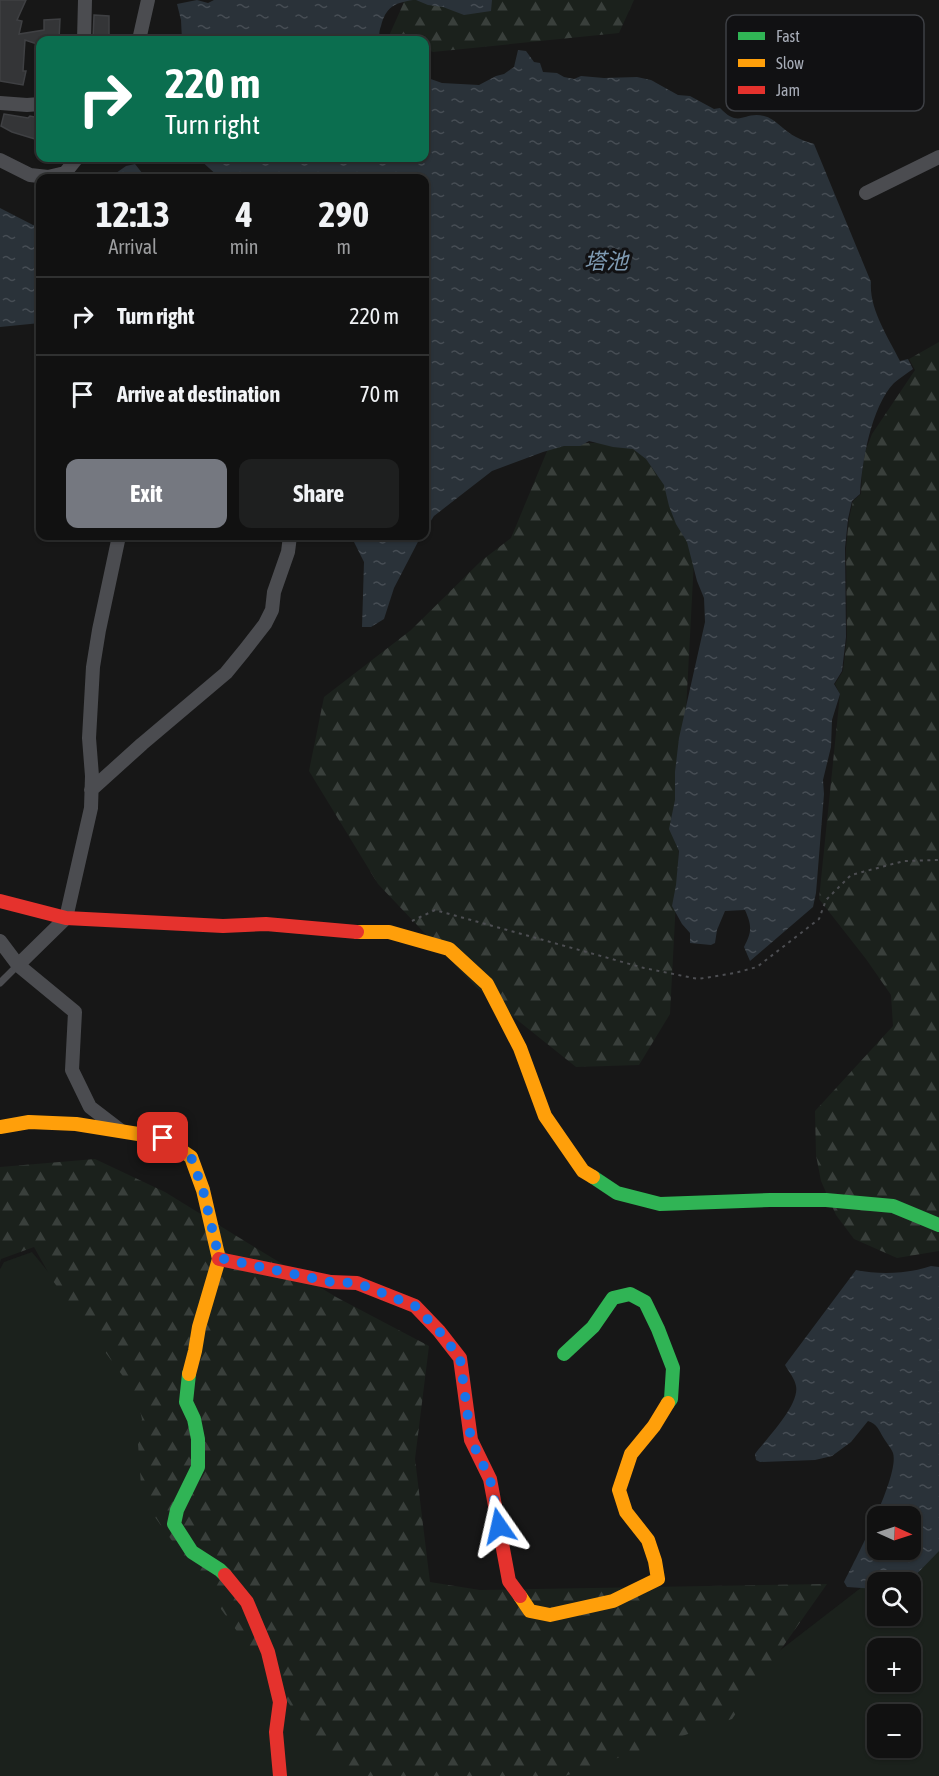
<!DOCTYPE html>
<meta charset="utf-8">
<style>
:root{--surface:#111;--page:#1e1f1f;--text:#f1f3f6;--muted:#9c9d9f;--line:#303131;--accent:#757880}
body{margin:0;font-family:"Asap Condensed","Noto Sans JP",sans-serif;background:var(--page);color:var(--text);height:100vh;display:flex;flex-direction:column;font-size:22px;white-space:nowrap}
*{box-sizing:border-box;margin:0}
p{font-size:20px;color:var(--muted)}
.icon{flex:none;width:33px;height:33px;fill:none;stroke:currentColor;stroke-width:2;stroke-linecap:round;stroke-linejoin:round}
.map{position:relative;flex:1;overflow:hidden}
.panel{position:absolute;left:36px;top:174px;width:393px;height:366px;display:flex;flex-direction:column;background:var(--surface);border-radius:12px;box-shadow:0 2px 4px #0004,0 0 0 2px var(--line)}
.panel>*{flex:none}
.top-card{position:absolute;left:36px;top:36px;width:393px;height:126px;border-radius:12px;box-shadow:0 2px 4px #0004,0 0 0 2px var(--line);background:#0b6e4f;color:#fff;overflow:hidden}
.needle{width:39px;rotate:93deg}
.tools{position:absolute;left:867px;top:1506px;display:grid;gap:12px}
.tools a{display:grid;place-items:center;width:54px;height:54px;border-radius:12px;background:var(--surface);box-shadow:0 2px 4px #0004,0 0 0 2px var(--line);font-size:30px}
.pin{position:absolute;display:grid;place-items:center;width:51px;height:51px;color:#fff;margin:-26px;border-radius:12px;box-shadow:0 3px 9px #0006}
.me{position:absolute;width:66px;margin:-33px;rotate:349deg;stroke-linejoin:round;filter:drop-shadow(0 0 4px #0008)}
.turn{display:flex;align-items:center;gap:21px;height:126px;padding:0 30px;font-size:27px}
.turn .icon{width:78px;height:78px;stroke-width:2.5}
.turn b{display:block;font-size:42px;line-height:51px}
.eta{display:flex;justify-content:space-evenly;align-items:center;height:102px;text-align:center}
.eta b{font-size:36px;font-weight:700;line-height:42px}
.cta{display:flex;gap:12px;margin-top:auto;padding:12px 30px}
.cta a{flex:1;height:69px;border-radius:12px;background:var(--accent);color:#fff;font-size:24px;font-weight:700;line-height:69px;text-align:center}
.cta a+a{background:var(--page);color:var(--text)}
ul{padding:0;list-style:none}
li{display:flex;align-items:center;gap:18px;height:78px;padding:0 30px;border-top:2px solid var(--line)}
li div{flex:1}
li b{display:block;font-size:22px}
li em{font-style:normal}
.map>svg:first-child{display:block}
.green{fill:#1b211c;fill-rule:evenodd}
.forest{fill:url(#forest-firs)}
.water{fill:url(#water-ripples);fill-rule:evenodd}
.building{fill:#343537;stroke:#3f4043;stroke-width:1.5}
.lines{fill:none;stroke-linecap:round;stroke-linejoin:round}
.path{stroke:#4d4e52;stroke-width:2;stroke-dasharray:3 4.5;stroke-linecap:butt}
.lane{stroke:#4b4c50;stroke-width:7}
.street{stroke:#4b4c50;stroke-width:14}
.fast{stroke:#30b455;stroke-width:14}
.slow{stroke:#ff9f0a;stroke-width:14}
.jam{stroke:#e5322d;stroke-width:14}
.route{stroke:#1a73e8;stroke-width:10;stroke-dasharray:0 18}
.labels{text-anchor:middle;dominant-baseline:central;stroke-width:6;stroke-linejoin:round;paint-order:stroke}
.water-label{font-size:22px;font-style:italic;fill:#7f9bb3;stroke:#111113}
.key{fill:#111113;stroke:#3e4045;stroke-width:1.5}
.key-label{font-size:16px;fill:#a8adb8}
</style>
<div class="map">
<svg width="939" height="1776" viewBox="0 0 939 1776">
<defs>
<pattern id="forest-firs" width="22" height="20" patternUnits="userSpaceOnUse" patternTransform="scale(1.5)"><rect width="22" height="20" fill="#1b211c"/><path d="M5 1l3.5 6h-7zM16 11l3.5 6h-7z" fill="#393f3b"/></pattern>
<pattern id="water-ripples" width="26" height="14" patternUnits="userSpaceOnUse" patternTransform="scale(1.5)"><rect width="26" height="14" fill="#2a3239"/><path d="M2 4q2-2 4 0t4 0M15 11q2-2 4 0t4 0" fill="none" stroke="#464d54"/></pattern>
</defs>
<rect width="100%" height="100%" fill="#171717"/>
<path class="green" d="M32 1252 97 1331 161 1403 186 1523 726 1692 933 1532 939 1531V1776H0V1269L4 1262ZM878 1582H910V1616H878ZM878 1648H910V1682H878ZM878 1714H910V1748H878Z"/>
<path class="forest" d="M405 0H634L619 33 433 52 425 49 424 40H396L388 38Z
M939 342V1251L897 1258 854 1239 836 1215 821 1181 816 1155 815 1111 893 1026 891 995 866 959 819 899 840 694 835 684 843 671 847 637 846 548 849 519 853 501 861 494 862 473 865 452 872 434 915 370 909 359Z
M636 442 683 489 694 560 670 1014 639 1065 576 1067 476 987 378 884 309 771 324 697 411 630 481 561 511 538 550 444Z
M95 1159 165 1192 336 1297 429 1346 415 1459 430 1582 480 1590 827 1584 732 1719 565 1776H341L142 1499 138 1444 142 1419 136 1394 53 1281 34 1247 1 1259 0 1262V1167Z"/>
<path class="water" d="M197 0 208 3 214 0H413C394 3 386 7 381 26 379 31 379 35 380 40H182L181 20 177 4Z
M416 0H492L491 11 464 15 443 7 428 5Z
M518 50 526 51 534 62 540 63 543 72 557 73 564 77 574 79 581 76 604 78 637 77 651 80 678 95 690 96 714 109 720 108C740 129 743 111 764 116 775 118 785 132 796 137 801 140 808 142 814 144L871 282C869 309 888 337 900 361L908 359 913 369C907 373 900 378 894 383 871 407 862 462 860 494L852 501 848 519 845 548 846 637 842 671 834 684 840 694 832 720 831 747 823 780 824 794 816 893 813 907 750 961 744 947C752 932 752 926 745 910L725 911 717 930 715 943 711 945 690 943V933L682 924 672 906 676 885 679 851 669 829 675 800V772L679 738 705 622 704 598 697 581 687 542 676 524 669 506 664 485 646 459 633 449 613 447 589 441 580 446H564L543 452 492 471 434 516 425 530 424 178H220L198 158H424L425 77 442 83 479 85 496 76 504 74 514 67Z
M135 164 146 178H109L126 166Z
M0 208 33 225 40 224V323L0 327Z
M351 536H421L394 588 384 619 371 627H362L364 562Z
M931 1266 939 1267V1551L909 1582H878L877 1589 847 1587 844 1582C855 1560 900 1475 893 1453 891 1448 886 1442 883 1437 879 1430 877 1424 868 1421L851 1442 832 1456 815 1460 760 1462 756 1460 755 1454C766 1439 800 1405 796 1386 795 1379 789 1372 785 1365L856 1270C880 1275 907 1274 931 1266ZM910 1516V1550H878V1516Z"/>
<path class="building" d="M0 0H26L17 20 22 21 19 34 44 30V20L60 19 59 40H40V45L25 40 23 71H26L23 85 0 81Z
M94 15 109 16V40H93Z
M4 114 28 118 30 116 40 118 35 139 12 132 1 126Z"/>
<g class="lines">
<path class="path" d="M412 921 435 910 644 968 698 979 735 973 757 967 819 919 826 900 851 875 904 861 939 860"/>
<path class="lane" d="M0 983 18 965"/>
<path class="street" d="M84 40 85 0
M139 40 148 0
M0 103 27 105 40 104
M0 160 30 175 48 177 65 173 77 158
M866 193 939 157
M91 790 142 744 226 673 244 651 265 624 272 610 274 592 288 552 290 536
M0 941 18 965 75 1012 72 1070 90 1107 120 1130
M18 965 66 918 91 808 92 776 89 738 93 667 99 630 119 536"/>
<path class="fast" d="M593 1177 617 1193 660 1204 770 1200H826L893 1206 939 1225
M564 1354 593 1327 613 1298 630 1294 645 1302 658 1329 673 1368 671 1399 668 1403
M189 1374 186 1402 194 1419 198 1439V1467L177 1510 174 1524 192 1552 220 1570 225 1575"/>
<path class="slow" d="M357 932H389L449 949 487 984 520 1048 545 1116 583 1171 593 1177
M0 1127 29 1122 76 1124 163 1138 191 1157 203 1190 219 1259 199 1327 195 1351 189 1374
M520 1596 530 1611 550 1615 613 1601 658 1579 655 1561 648 1540 626 1512 619 1490 631 1454 654 1426 668 1403"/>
<path class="jam" d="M0 901 66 918 223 926 266 924 357 932
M219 1259 331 1282 357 1283 415 1306 439 1331 460 1358 471 1440 490 1479 509 1581 520 1596
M225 1575 247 1602 268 1652 280 1702 276 1732 280 1776"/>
</g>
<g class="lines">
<path class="route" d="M163 1138 191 1157 203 1190 219 1258 331 1282 357 1283 415 1306 439 1331 460 1358 471 1440 490 1479 499 1526"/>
</g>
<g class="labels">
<g class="water-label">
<text x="606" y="261">塔池</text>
</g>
</g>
<rect x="726" y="15" width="198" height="96" rx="9" class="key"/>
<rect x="738" y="32" width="27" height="8" fill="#30b455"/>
<rect x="738" y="59" width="27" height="8" fill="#ff9f0a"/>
<rect x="738" y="86" width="27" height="8" fill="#e5322d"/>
<g class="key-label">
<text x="776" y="42">Fast</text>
<text x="776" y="69">Slow</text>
<text x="776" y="96">Jam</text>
</g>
</svg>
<div class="tools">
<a><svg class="needle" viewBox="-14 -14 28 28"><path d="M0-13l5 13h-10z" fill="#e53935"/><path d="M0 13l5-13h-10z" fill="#9c9d9f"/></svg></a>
<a><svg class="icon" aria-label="search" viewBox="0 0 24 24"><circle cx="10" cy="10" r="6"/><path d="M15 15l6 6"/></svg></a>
<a>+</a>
<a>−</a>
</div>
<div class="pin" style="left:163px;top:1138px;background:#d93025"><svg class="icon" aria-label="arrive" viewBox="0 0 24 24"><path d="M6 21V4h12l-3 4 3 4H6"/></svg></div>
<svg class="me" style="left:499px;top:1526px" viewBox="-20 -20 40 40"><path d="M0-17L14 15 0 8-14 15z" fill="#1a73e8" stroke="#fff" stroke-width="4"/></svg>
<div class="top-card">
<div class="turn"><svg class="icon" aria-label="right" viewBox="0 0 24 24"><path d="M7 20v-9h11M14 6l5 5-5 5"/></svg><div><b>220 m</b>Turn right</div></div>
</div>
<section class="panel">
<div class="eta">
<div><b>12:13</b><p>Arrival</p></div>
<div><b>4</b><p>min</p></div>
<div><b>290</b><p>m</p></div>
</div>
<ul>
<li><svg class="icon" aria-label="right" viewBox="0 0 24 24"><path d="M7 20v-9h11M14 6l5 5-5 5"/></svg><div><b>Turn right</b></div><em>220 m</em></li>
<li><svg class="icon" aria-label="arrive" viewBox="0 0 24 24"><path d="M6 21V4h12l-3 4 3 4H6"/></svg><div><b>Arrive at destination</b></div><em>70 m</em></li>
</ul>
<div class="cta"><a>Exit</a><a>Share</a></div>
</section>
</div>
